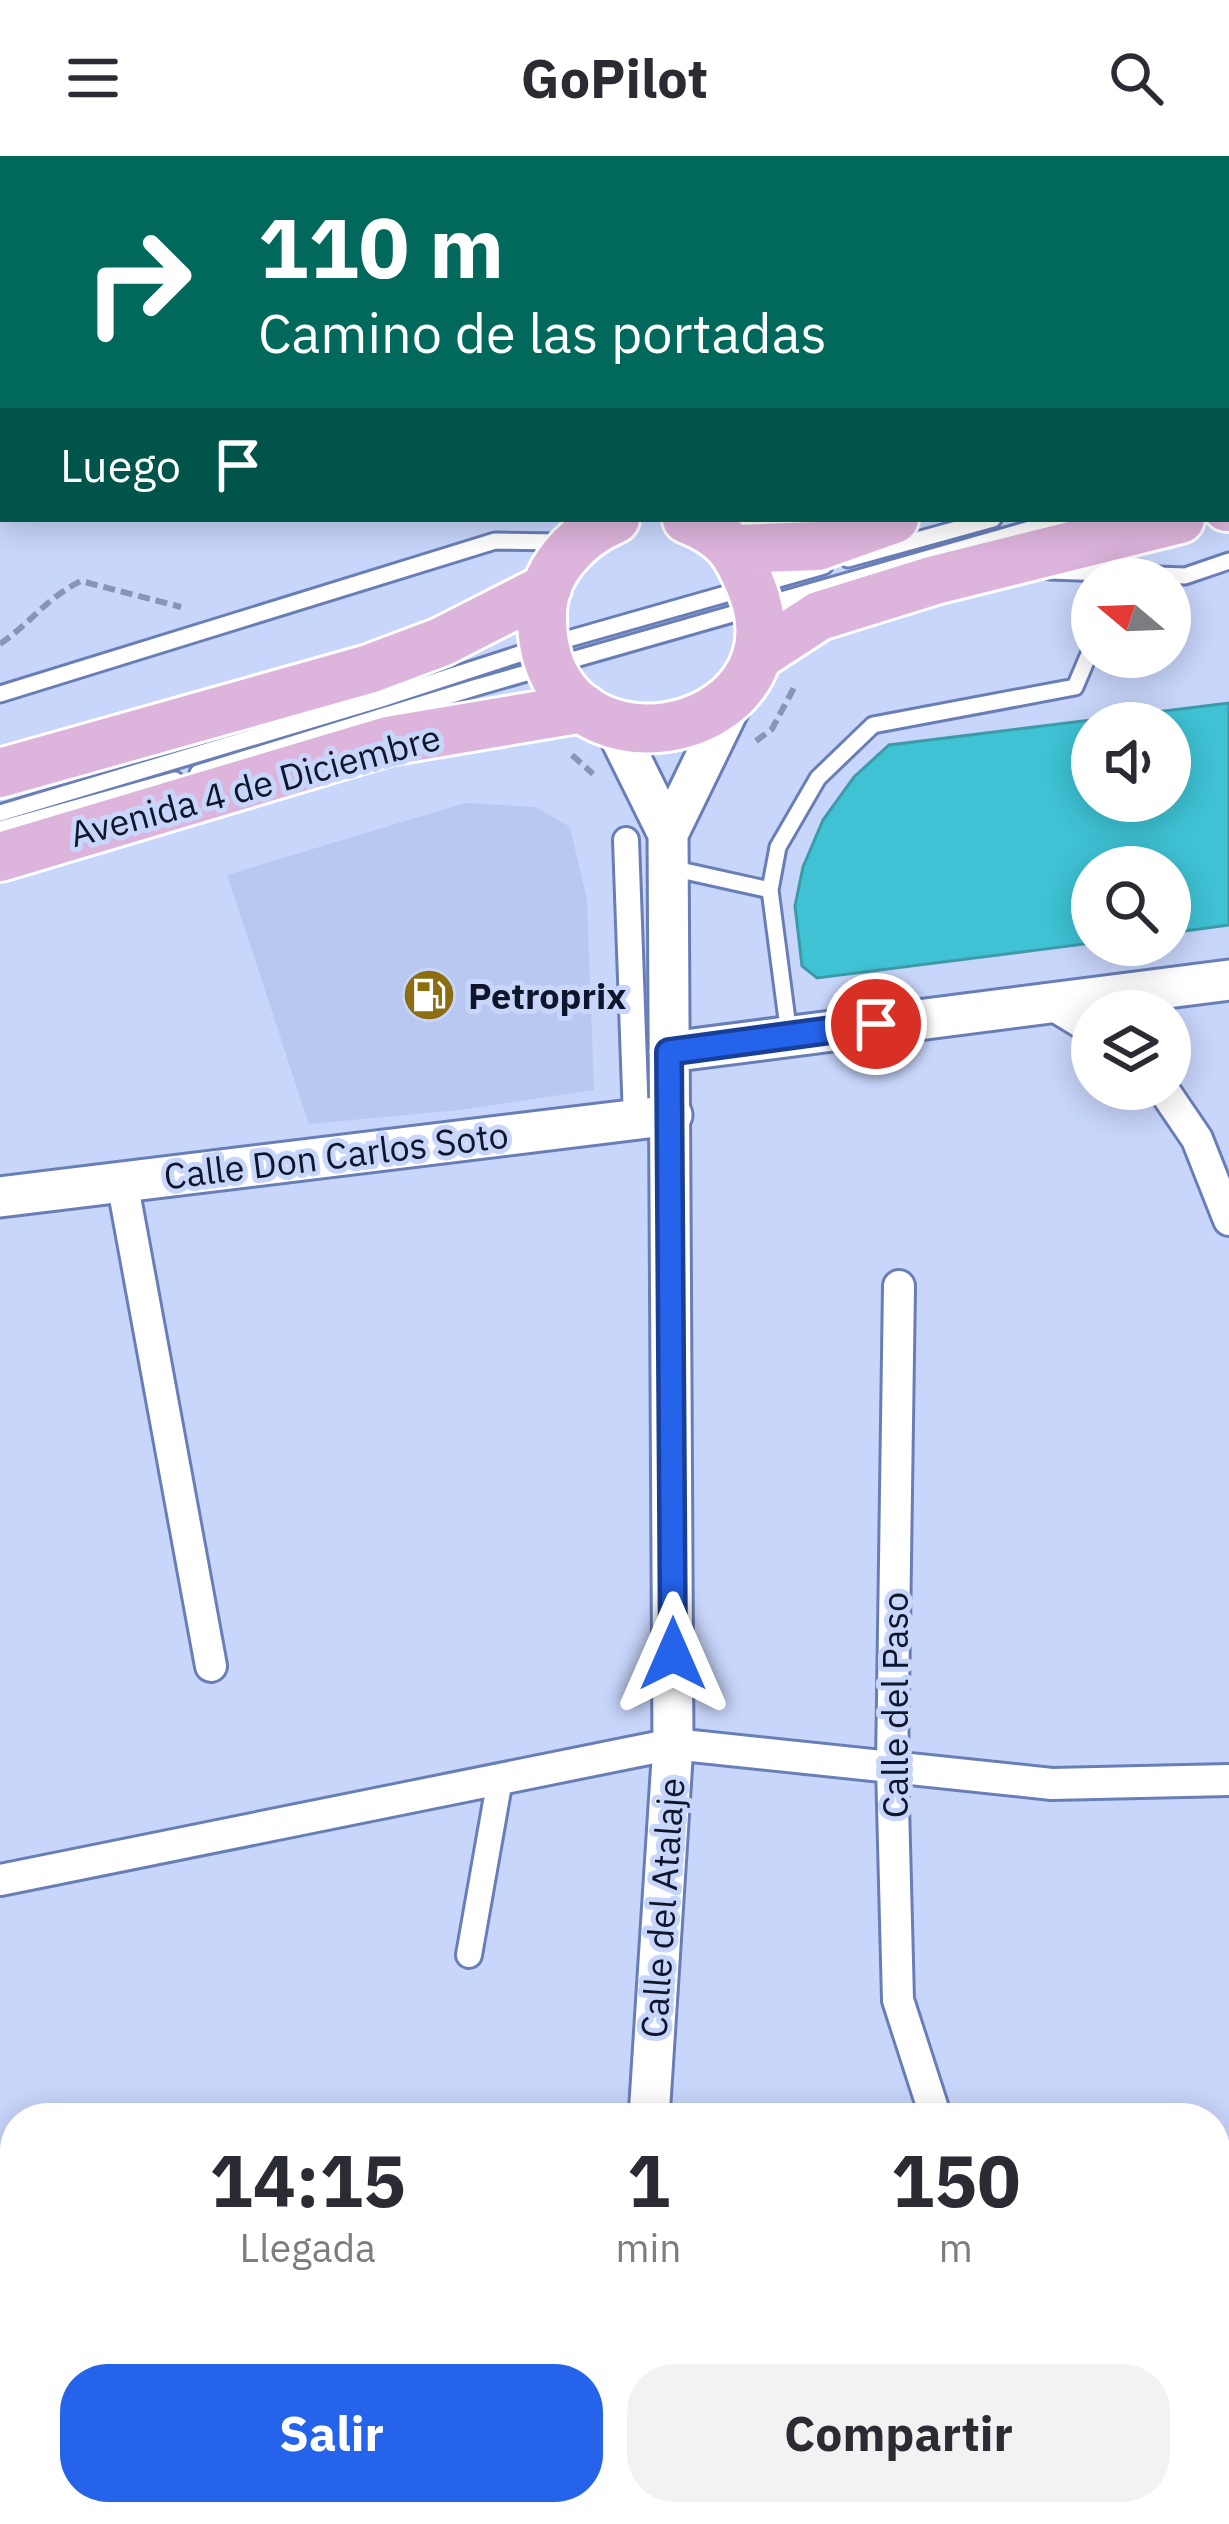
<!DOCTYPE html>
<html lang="es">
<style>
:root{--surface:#fff;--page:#f2f2f3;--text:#2b2b33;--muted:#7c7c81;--accent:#2563eb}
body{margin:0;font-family:"IBM Plex Sans",sans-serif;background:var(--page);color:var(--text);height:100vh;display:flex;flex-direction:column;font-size:45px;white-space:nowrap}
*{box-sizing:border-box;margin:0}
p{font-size:39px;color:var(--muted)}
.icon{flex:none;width:66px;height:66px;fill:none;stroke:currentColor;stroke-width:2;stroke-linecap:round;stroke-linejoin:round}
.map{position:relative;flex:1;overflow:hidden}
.sheet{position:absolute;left:0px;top:1947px;width:1230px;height:423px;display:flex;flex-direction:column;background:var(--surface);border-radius:48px 48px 0 0;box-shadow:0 6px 30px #0003}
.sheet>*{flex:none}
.top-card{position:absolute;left:0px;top:0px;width:1230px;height:366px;box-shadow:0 6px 30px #0003;background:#00695c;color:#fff;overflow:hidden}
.needle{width:78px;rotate:289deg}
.buttons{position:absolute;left:1071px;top:402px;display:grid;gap:24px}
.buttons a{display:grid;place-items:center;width:120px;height:120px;border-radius:50%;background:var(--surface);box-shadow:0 6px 30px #0003;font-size:60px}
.pin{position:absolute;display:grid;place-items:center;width:102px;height:102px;color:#fff;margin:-51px;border:6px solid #fff;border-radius:50%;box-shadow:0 3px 12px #0007}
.me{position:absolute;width:132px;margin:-66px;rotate:0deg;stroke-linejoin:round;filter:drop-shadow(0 0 9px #0008)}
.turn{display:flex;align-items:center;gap:42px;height:252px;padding:0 60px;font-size:54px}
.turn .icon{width:156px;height:156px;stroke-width:2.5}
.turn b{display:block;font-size:84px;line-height:102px}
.then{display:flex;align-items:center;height:114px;padding:0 60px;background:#0003;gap:24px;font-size:45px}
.eta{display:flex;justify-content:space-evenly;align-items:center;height:204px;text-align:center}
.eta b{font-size:72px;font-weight:700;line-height:84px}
.action{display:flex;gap:24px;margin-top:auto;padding:24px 60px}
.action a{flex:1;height:138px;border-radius:48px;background:var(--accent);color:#fff;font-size:48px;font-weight:700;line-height:138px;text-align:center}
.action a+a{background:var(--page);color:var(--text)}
header{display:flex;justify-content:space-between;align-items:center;height:156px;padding:0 60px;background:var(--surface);font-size:54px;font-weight:700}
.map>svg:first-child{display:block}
.built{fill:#b8c8f0}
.building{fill:#3ec2d4;stroke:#3d9ba9;stroke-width:3;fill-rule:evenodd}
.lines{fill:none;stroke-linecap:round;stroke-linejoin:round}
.service-casing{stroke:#697eb6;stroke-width:21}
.pedestrian-casing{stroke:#697eb6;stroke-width:30}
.minor-casing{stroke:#697eb6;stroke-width:36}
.tertiary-casing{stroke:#697eb6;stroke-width:45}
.secondary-casing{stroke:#697eb6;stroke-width:51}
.primary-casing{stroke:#fff;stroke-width:54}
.path{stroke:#8a95b5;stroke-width:6;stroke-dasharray:12 6;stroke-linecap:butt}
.service{stroke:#fff;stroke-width:15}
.pedestrian{stroke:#fff;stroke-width:24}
.minor{stroke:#fff;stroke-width:30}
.tertiary{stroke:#fff;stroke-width:39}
.secondary{stroke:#eedaed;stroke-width:45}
.primary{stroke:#ddb4dc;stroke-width:48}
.route-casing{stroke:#184099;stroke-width:30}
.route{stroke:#2563eb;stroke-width:21}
.labels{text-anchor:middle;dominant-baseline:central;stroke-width:10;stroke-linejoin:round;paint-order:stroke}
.street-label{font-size:36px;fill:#0f162c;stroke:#c8d6fb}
.poi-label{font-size:36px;font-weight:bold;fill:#0f162c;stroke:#c8d6fb;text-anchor:start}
</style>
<header><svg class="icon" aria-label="menu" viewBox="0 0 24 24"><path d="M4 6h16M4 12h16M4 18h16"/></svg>GoPilot<svg class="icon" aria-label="search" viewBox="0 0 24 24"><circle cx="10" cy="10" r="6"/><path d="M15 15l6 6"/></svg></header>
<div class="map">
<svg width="1229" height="2368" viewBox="0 0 1229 2368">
<rect width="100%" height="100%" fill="#c8d6fb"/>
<path class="built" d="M465 647 535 651 570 671 587 744 594 934 460 954 309 968 227 719Z
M224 2355H596L599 2368H158Z"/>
<path class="building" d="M0 0 71 3H3L0 166Z
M968 0H1229V98L1227 3Z
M1229 547V769L1170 777V711H1092V787L817 822 802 810 795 750 803 711 823 664 854 621 889 589ZM1092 567H1170V645H1092Z"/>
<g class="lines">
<g class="service-casing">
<path id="service" d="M719 3 724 0
M1227 130 1229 129
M1227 175 1229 174
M1227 297 1229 296
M1227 319 1229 318
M848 403 993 363
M1050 415 1185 420 1229 405
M0 538 495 385 561 386
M198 617 474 532 1065 363
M0 657 378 544 547 489 824 410
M0 673 175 624
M671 712 770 734
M789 879 770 734 778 691 818 622 873 569 1075 531 1092 491"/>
</g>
<g class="pedestrian-casing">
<path id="pedestrian" d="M626 684 636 962
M469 1799 500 1623"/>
</g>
<g class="minor-casing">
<path id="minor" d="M1051 848 1092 873
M1163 933 1197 983 1229 1064
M122 1025 211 1510
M899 1130 892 1610 898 1844 936 1962
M0 1724 673 1588 1052 1628 1229 1624
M897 2355 899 2368
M1029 2355 1044 2368"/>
</g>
<g class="tertiary-casing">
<path id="tertiary" d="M614 569 668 678 673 1588 649 1962
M668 678 739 532
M669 896 1229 824
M0 1041 672 959
M0 2353 15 2350"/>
</g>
<g class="secondary-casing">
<path id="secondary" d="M675 3V0"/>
</g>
<g class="primary-casing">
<path id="primary" d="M1227 259 1229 258
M1227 351 1229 350
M615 363C577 379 542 415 542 459 539 638 811 587 752 433 737 395 727 379 687 363
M736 393 818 390 894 363
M759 499 819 460 935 424 1180 363
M0 617 369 513 441 486 547 432
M0 701 388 585 583 552"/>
</g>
<path class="path" d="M91 0 92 3
M0 181 3 180
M0 488C31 467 46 442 81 425L181 451
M756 585 772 573 796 528
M572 599 593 618
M638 2355 641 2368"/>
<use href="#service" class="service"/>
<use href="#pedestrian" class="pedestrian"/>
<use href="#minor" class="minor"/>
<use href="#tertiary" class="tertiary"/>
<use href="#secondary" class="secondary"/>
<use href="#primary" class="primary"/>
</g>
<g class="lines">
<g class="route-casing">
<path id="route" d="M673 1498 669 896 876 868"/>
</g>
<use href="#route" class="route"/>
</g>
<defs>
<g id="fuel-disc" transform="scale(2.7)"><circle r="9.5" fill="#8c6e10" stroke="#c8d6fb"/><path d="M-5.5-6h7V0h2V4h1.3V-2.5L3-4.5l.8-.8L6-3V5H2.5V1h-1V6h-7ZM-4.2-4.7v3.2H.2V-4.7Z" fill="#fff"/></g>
</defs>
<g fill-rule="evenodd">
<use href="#fuel-disc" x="429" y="839"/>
</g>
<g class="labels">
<g class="street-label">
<text transform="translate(255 629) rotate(-15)">Avenida 4 de Diciembre</text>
<text transform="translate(336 999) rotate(-7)">Calle Don Carlos Soto</text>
<text transform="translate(894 1549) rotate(-90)">Calle del Paso</text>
<text transform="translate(662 1752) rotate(-86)">Calle del Atalaje</text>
</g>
<g class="poi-label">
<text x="468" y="839">Petroprix</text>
</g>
</g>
</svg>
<div class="buttons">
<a><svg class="needle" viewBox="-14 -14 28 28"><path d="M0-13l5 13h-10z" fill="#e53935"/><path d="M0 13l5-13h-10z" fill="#7c7c81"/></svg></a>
<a><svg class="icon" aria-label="sound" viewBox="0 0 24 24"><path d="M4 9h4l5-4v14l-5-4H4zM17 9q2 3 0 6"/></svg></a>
<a><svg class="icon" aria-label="search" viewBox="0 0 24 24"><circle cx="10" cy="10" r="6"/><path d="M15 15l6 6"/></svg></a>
<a><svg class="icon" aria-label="layers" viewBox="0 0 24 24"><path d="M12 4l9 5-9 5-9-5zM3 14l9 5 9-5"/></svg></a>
</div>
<div class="pin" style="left:876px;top:868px;background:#d93025"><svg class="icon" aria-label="arrive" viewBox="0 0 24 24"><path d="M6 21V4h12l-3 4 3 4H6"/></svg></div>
<svg class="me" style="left:673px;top:1498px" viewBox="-20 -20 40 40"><path d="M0-17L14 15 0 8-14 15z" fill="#2563eb" stroke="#fff" stroke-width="4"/></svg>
<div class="top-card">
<div class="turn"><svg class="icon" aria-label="right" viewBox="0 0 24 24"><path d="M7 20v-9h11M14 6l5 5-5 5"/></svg><div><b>110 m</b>Camino de las portadas</div></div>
<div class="then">Luego<svg class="icon" aria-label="arrive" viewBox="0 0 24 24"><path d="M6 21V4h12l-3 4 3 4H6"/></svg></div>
</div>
<section class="sheet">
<div class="eta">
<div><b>14:15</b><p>Llegada</p></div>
<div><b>1</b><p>min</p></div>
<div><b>150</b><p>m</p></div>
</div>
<div class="action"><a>Salir</a><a>Compartir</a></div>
</section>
</div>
